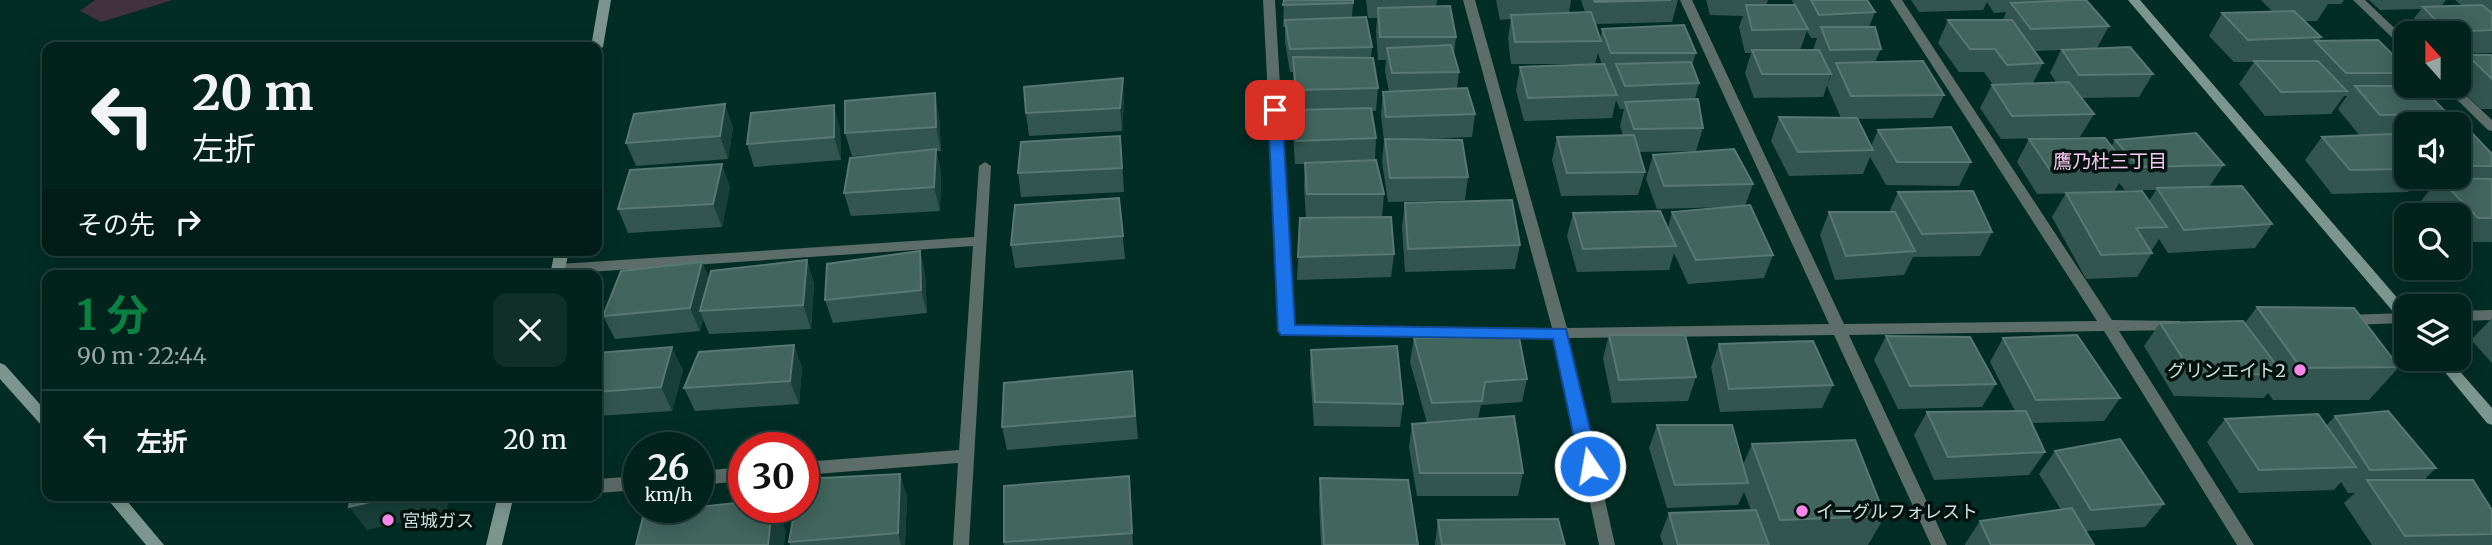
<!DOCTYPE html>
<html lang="ja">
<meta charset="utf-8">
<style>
:root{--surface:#02221c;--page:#102f29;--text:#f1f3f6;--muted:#96a4a3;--line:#233f3b;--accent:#0b8043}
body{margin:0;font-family:Merriweather,"Noto Sans JP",serif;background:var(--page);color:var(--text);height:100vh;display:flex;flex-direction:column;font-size:26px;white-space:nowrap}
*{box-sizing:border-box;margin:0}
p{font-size:23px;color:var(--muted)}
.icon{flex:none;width:38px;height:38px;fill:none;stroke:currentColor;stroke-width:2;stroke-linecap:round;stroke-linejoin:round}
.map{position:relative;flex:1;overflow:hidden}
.panel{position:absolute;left:42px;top:270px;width:560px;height:231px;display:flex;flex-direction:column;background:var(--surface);border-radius:14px;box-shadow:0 4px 18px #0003,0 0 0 2px var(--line)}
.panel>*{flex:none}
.top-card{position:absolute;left:42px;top:42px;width:560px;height:214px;border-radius:14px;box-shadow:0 4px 18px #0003,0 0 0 2px var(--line);background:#02221c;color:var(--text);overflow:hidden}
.needle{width:46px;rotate:339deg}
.fabs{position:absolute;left:2394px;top:21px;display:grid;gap:14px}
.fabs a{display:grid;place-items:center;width:77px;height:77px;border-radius:14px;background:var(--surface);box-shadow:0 4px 18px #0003,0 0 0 2px var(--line);font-size:35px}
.speed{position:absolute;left:623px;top:432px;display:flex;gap:14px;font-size:35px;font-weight:700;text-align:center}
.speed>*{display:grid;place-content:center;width:91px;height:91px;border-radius:50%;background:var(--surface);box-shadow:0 4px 18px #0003,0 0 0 2px var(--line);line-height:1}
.speed small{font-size:18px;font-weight:400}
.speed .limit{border:10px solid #d22;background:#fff;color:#111}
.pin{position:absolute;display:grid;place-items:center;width:60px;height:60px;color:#fff;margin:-30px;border-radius:14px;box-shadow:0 4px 10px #0006}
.me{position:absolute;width:77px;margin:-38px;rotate:348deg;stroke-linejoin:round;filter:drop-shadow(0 0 5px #0008)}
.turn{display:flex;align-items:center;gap:24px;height:147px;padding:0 35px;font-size:32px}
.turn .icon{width:91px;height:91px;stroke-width:2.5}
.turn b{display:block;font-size:49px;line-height:60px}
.then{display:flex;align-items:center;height:66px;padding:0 35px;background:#0003;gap:14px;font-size:26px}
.round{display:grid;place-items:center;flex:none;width:74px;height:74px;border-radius:14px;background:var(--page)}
.overview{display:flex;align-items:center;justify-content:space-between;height:119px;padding:0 35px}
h1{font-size:42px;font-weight:700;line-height:52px;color:var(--accent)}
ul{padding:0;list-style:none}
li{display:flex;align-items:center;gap:21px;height:98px;padding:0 35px;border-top:2px solid var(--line)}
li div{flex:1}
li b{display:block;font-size:26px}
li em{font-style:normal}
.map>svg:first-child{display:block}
.green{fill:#42313f}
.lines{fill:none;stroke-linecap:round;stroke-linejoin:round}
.street{fill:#5d6d69;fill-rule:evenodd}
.secondary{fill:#7c968f;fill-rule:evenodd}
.wall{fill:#32564f;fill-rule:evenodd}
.shaded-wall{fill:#184038}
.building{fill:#42655e;stroke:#587871;stroke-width:2}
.route{fill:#1a73e8;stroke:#114b97;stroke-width:2}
.poi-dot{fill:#f987e8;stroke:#03120e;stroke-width:2.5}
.labels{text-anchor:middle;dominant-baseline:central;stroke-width:7;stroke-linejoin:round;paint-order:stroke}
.poi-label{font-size:18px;fill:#cce0db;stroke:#03120e;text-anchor:start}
.neighbourhood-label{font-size:19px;fill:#fcc7f1;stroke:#03120e}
</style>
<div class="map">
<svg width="2492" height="545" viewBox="0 0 2492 545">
<rect width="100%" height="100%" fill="#022d25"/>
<path class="green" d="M95 0H173L101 22 80 11Z"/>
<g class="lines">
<path class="street" d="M1263 0H1275L1294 326 1552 328 1463 0H1475L1567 328 1829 324 1680 0H1692L1844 324 2097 321 1890 0H1902L2112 320 2180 321 2182 325 2180 329 2175 330 2119 331 2254 545H2237L2104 331 1849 335 1947 545H1931L1834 335 1569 338 1615 545H1599L1555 338 1282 335 1280 331Z
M2353 0H2365L2406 39V48L2402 47Z
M2443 86H2456L2492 120V131L2488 130Z
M985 162 991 166 969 545H953L958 463 803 475V462L959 450 973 246 559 274 552 269 559 264 974 237 979 166Z
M2492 310V320L2459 321V311Z
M2406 313V323L2346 325 2341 324 2339 320 2341 316 2346 315Z
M744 467V481L698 485V471Z
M639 476V490L597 493V479Z"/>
<path class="secondary" d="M599 0H611L603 47 597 50V47H591Z
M2128 0H2140L2406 308V322L2401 321Z
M555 250H569L564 275H550Z
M2434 359H2449L2492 408V425L2487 423Z
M0 363 5 365 47 412V428L42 426 0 379Z
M104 495H122L164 545H146Z
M498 495H514L502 545H486Z"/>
</g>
<path class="wall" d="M1284 0 1353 3 1352 17 1372 47 1371 58 1378 88 1376 111H1371L1376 138 1375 160 1384 194 1382 217 1394 254 1391 277 1297 280 1300 218H1306L1304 187 1305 164H1295L1293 133V110H1295L1293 72H1290L1285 42V27H1283Z
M1366 0H1437L1436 7 1456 37 1454 55 1459 72 1457 89 1475 114 1472 137 1422 139 1468 177 1465 200 1388 202 1382 162 1384 141 1381 115 1383 92H1389L1385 71 1386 60H1378L1376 31 1377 18H1368Z
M1496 0H1571L1569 13 1585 12 1581 0H1678L1672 22 1595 24 1600 40 1602 29 1696 53 1692 65 1699 83 1695 99 1703 128 1696 151 1639 152 1645 172 1638 195 1561 196 1552 160 1557 137 1623 135 1620 126 1624 109H1620L1616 100 1612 118 1524 121 1516 90 1520 67 1602 65 1598 53 1595 64H1511L1508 38 1511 19 1500 20Z
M1706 0H1768L1766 5H1794L1792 0H1867L1875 12 1869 27 1881 49 1875 62 1944 95 1933 118 1858 119 1871 146 1878 130 1971 162 1959 186 1886 185 1870 157 1863 174 1789 176 1771 141 1779 117 1841 118 1827 86 1832 73H1831V74L1823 97 1754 98 1745 73 1751 53H1745L1739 27 1743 16 1710 15ZM1807 31 1811 38H1817L1813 50H1800Z
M1911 0H2052L2051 1 2109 26 2097 48 2153 74 2139 97 2081 98 2094 114 2080 137 2001 139 1980 108 1992 85H1993L1984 72H1959L1938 43 1948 20H2003L2006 12 1994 13 1987 2 1983 10 1919 12ZM2061 50 2050 73 2056 82 2033 83 2043 63 2035 51Z
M2261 0H2344L2341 4H2328L2317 21H2304L2321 37 2319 41 2406 68V78L2401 86 2448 114 2440 124H2406V177H2459V131L2492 154V242H2459V215H2432L2420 202 2430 190H2419L2414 185 2408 192 2332 194 2305 160 2322 137 2360 136 2338 109 2347 96H2344L2331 114 2265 116 2239 84 2254 62H2234L2209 36 2222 13 2273 12Z
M2369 0H2446L2441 6 2461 5 2455 0H2492V53L2459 54V33H2410L2406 29 2421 9 2380 10Z
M2467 55H2492V109H2481L2457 86H2459V66Z
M1124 101 1122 131 1029 136 1026 113Z
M939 116 941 151H936L941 172 940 211 851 216 844 193 886 154 852 156 845 133Z
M733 127 728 159 636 166 626 143Z
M840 128 841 160 754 167 747 144Z
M2029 139 2111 147 2115 140 2224 165 2209 187 2272 224 2255 248 2168 253 2159 239 2152 250H2150L2152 253 2137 277 2086 279 2052 217 2066 193 2149 201 2156 190H2125L2119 183 2114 192 2037 194 2017 162Z
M1653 155 1753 184 1745 206 1773 255 1764 278 1688 284 1674 253 1669 270 1577 272 1567 236 1573 213 1668 228 1672 212 1727 207 1657 209 1646 179Z
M1122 159 1124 192 1021 197 1018 173Z
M730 187 722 227 628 233 618 209Z
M1898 192 1992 232 1980 256 1913 257 1904 275 1835 280 1820 235 1829 212H1889Z
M1119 198 1125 259 1015 268 1011 245Z
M1405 203 1520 245 1515 269 1405 272 1402 227Z
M920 251 925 274 927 313 833 323 825 300Z
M807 260 814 284 811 329 709 334 703 319 700 331 615 339 603 316 702 262 709 279Z
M2257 307 2399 367 2369 400H2273L2268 393 2264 398 2174 396 2144 346 2160 323H2245Z
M2492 318V363L2471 340Z
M1609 335 1696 377 1688 401 1612 403 1603 358Z
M1886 336 1996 384 1982 407 1898 409 1874 360Z
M1414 338 1527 379 1522 402 1481 405 1478 419 1523 473 1518 496H1417L1409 447 1412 424 1427 423 1410 362Z
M2003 338 2120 398 2104 421 2031 423 2045 452 2029 475 1934 480 1914 435 1927 412 2015 411 1990 362Z
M1719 344 1833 385 1822 408 1720 412 1711 367Z
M794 345 802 368 799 404 695 411 684 388Z
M1311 350 1403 404 1400 427 1314 426 1310 373Z
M597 353 683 370 672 411 597 416Z
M1132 371 1138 439 1007 450 1002 427Z
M2335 416 2436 468 2424 480 2492 510V545H2372L2344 503 2355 493H2348L2341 482 2334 490 2239 493 2207 442 2225 419 2326 426Z
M1657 425 1743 465 1752 444 1885 516 1868 545H1663L1660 536 1669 513 1751 510 1744 492 1738 505 1667 508 1649 448Z
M2055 451 2164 504 2145 527 2086 531 2094 545H1965V544L1980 521 2061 510 2039 474Z
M900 474 907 497 905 545H790L789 542Z
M1129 476 1133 545H1004V542Z
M1320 478 1418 545H1321L1319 501Z
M1438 520 1565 545H1435Z"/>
<path class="shaded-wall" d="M1123 78 1124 101 1122 131 1120 108Z
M935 93 939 116 941 151 936 127Z
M725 104 733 127 728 159 720 136Z
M834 105 840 128 841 160 834 137Z
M936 149 941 172 940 211 934 187Z
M722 164 730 187 722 227 713 204Z
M920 251 925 274 927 313 921 290Z
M807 260 814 284 811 329 803 305Z
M702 262 711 285 700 311 703 319 700 331 690 308Z
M794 345 802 368 799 404 790 381Z
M672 347 683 370 672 411 661 387Z
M900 474 907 497 905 545H901L898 533Z
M1129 476 1131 499 1133 545 1132 533Z
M332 495H372L373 496 338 502Z
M399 495H449L447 511 367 530 349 507Z
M772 508H776L786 531 784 545H768Z"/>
<path class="building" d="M1284 0H1353V3L1283 5Z
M1594 0H1671L1595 2Z
M1811 0H1867L1875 12 1819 15Z
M2074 0H2086L2109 26 2031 29 2011 3Z
M1746 5H1795L1808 29 1752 30Z
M2482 5 2492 13V30L2447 32 2423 7Z
M1450 6 1456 37H1380L1378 8Z
M2294 11 2321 37 2248 40 2222 13Z
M1591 12 1601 41 1515 42 1511 15Z
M1366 17 1372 47 1290 49 1285 20Z
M1948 20H2012L2043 63 2007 65 1995 49H1970Z
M1684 25 1696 53H1611L1602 29Z
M1821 27H1875L1881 49 1830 50Z
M2378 40 2406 68V73H2346L2315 41Z
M1451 45 1459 72 1392 73 1387 48Z
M2130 47 2153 74 2079 75 2062 50Z
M1752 50H1819L1831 74H1762Z
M2467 55H2492V79Z
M1293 57 1373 58 1378 88 1296 90Z
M1923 61 1944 95 1851 96 1836 63Z
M2254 61H2318L2347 91 2281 92Z
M1691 62 1699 83 1625 86 1616 64Z
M1604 64 1617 95 1528 98 1520 67Z
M1123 78 1120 108 1026 113 1024 87Z
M2069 82 2094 114 2012 116 1992 85Z
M2355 86H2420L2448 114 2380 115Z
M1467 88 1475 114 1386 117 1383 92Z
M935 93 936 127 845 133V101Z
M1698 99 1703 128 1634 129 1625 102Z
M725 104 720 136 626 143 634 114Z
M834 105V137L747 144 751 113Z
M1371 108 1376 138 1296 141 1293 110Z
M1779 117 1857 118 1873 150 1798 152Z
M1951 127 1971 162H1897L1878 130Z
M2459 131H2470L2492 154V166H2459Z
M2196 133 2224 165 2139 167 2115 140Z
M2392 134 2406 148V169L2350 170 2322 137Z
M1634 135 1645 172 1567 173 1557 137Z
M1120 136 1122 168 1018 173 1021 142Z
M2105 138 2128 168 2050 170 2029 139Z
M1385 139 1462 140 1468 177 1390 178Z
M936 149 934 187 844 193 850 158Z
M1734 149 1753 184 1664 186 1653 155Z
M1376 160 1384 194H1307L1305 163Z
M722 164 713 204 618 209 630 170Z
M2439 178 2492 179V218H2478Z
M2242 186 2272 224 2184 230 2157 188Z
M1973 191 1992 232 1922 234 1898 192Z
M2142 191 2167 227 2136 228 2152 253 2101 255 2066 193Z
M1119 198 1123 236 1011 245 1015 205Z
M1512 200 1520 245 1408 249 1405 203Z
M1750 205 1773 255 1696 260 1672 212Z
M1660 211 1676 246 1583 249 1573 213Z
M1829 212H1895L1915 251 1846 256Z
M1391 217 1394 254 1298 257 1300 218Z
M920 251 921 290 825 300 827 264Z
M807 260 803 305 700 311 711 271Z
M702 262 690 308 603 316 621 271Z
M2257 307 2354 308 2399 367 2301 368Z
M2243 321 2284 375 2192 373 2160 323Z
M1609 335H1685L1696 377 1619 380Z
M2077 335 2120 398 2036 400 2003 338Z
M1886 336 1970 337 1996 384 1910 386Z
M1519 337 1527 379 1485 382 1482 401 1432 403 1414 338Z
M1813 341 1833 385 1729 389 1719 344Z
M794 345 790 381 684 388 699 352Z
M1397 346 1403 404 1315 402 1311 350Z
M672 347 661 387 597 392V353Z
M1132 371 1135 416 1002 427 1004 383Z
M2026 411 2045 452 1948 457 1927 412Z
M2388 411 2436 468 2370 470 2335 416Z
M2318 414 2356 467 2259 470 2225 419Z
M1514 416 1523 473H1420L1412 424Z
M1657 425H1732L1748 483 1675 485Z
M2120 439 2164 504 2091 510 2055 451Z
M1855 440 1885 516 1780 520 1752 444Z
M900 474 898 533 789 542 795 508H803V479Z
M1129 476 1132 533 1004 542V486Z
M1320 478 1408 480 1418 545H1324Z
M2367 480H2473L2492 510V534L2405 536Z
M351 495H399L349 507Z
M744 502V508H772L768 545H636L644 513Z
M2072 508 2094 545H1991L1980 521Z
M1756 510 1769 545H1678L1669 513Z
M1558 519 1565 545H1442L1438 520Z"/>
<path class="route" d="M1275 106 1282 110 1295 325 1566 329 1599 466 1596 471 1590 473 1583 471 1580 466 1553 339 1281 335 1278 331 1268 110Z"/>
<g class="poi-dot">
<circle cx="2300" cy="370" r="7"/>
<circle cx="1802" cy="511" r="7"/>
<circle cx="388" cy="520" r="7"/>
</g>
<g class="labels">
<g class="poi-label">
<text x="2286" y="370" text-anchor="end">グリンエイト2</text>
<text x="1816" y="511">イーグルフォレスト</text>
<text x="402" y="520">宮城ガス</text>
</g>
<g class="neighbourhood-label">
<text x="2110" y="161">鷹乃杜三丁目</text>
</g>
</g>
</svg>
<div class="fabs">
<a><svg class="needle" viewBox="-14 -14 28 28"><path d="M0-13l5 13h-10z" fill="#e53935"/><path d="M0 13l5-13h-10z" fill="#96a4a3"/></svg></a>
<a><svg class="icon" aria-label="sound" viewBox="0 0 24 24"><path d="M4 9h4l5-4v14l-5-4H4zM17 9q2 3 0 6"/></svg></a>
<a><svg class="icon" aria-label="search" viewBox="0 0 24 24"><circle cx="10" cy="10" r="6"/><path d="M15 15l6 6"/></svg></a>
<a><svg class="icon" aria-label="layers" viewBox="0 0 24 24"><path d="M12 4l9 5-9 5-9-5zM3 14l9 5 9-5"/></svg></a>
</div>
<div class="speed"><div>26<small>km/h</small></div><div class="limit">30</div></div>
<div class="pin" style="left:1275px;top:110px;background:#d93025"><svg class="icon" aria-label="arrive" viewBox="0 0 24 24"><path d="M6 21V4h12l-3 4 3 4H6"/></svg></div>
<svg class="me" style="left:1590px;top:466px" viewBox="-20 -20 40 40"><circle r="17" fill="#1a73e8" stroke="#fff" stroke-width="3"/><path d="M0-11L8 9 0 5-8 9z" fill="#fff"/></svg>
<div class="top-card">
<div class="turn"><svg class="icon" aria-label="left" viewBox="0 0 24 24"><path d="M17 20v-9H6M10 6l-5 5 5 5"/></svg><div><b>20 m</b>左折</div></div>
<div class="then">その先<svg class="icon" aria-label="right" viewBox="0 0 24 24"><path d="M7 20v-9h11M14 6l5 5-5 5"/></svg></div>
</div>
<section class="panel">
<div class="overview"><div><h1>1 分</h1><p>90 m · 22:44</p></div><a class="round"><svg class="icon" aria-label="close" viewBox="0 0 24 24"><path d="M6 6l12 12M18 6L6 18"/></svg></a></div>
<ul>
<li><svg class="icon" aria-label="left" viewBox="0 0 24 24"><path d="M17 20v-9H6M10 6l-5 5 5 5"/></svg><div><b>左折</b></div><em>20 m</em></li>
</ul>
</section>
</div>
